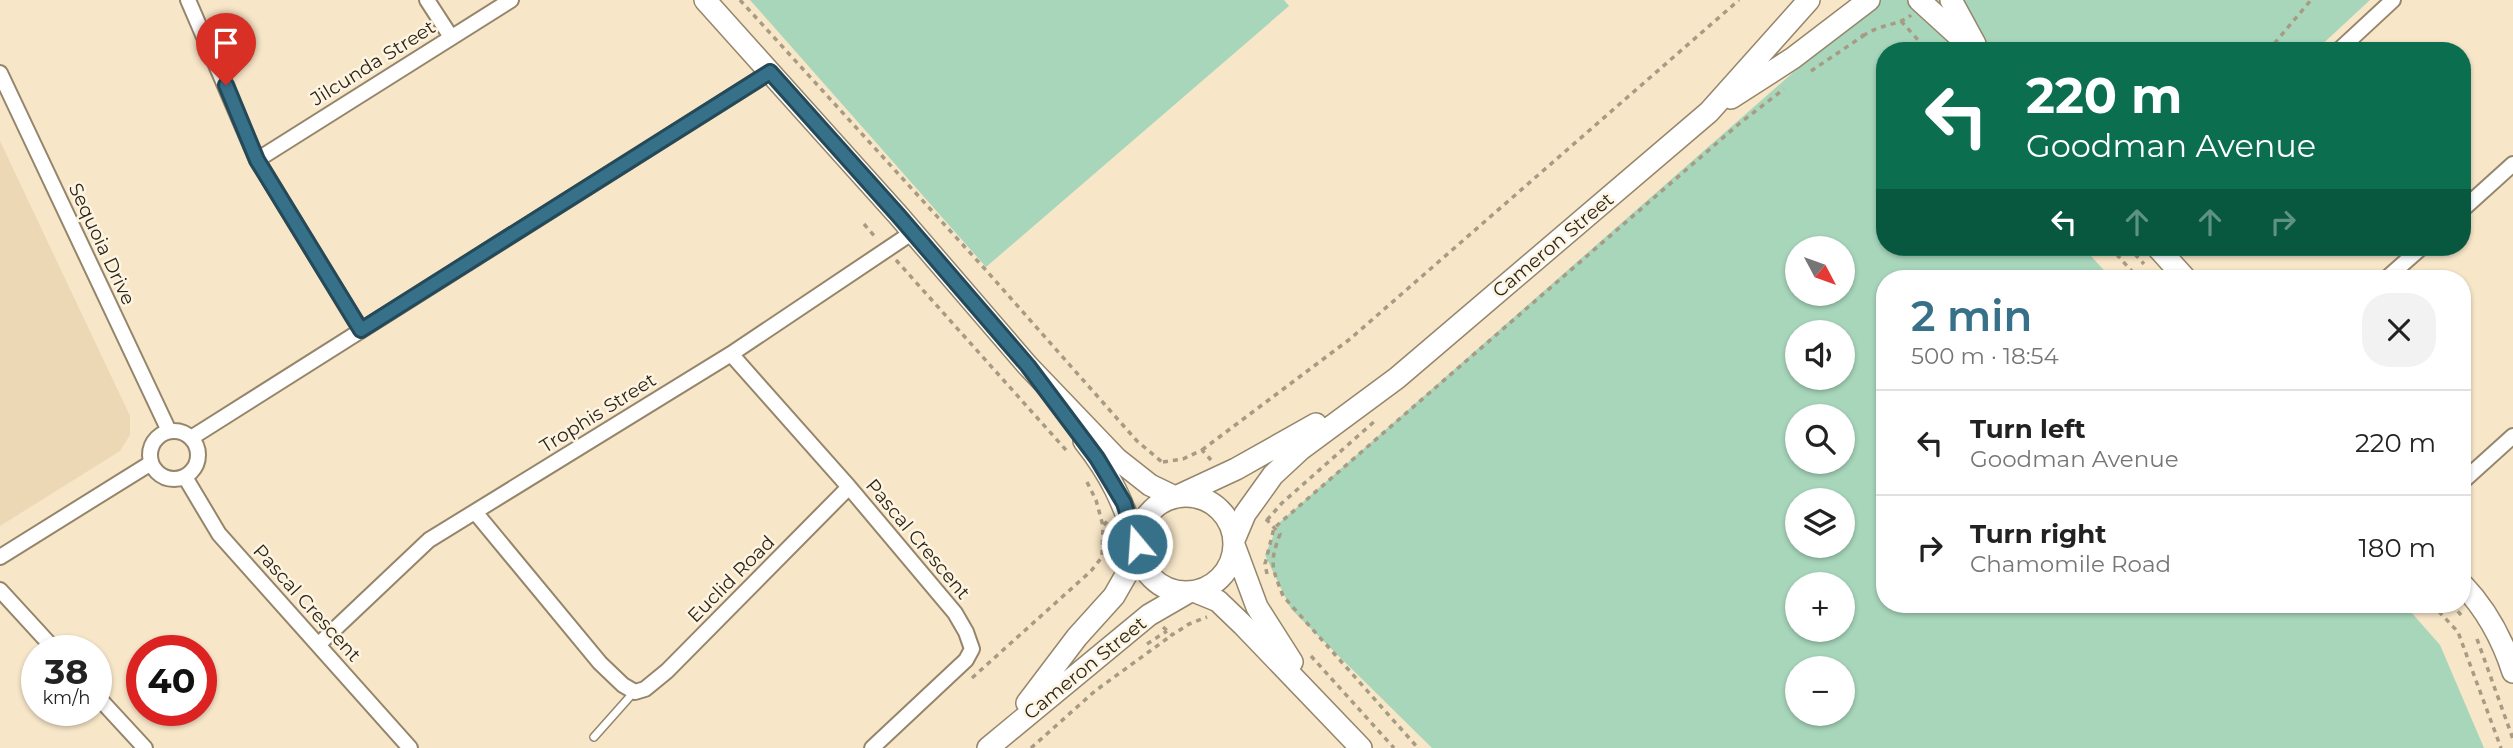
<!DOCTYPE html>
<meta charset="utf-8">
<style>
:root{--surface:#fff;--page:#f2f2f2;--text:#222;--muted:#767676;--line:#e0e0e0;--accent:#377089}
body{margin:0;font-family:Montserrat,sans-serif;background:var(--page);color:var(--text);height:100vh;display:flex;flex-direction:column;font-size:26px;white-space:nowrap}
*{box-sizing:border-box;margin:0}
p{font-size:23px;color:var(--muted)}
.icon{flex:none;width:38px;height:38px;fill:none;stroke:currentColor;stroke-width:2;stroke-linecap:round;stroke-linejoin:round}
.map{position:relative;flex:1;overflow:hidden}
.drawer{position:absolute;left:1876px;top:270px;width:595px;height:343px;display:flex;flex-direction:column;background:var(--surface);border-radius:28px;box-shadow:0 2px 5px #0004}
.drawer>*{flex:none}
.hud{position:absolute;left:1876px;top:42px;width:595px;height:214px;border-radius:28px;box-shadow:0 2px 5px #0004;background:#0b6e4f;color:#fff;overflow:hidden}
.needle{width:46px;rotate:131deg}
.tools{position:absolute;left:1785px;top:236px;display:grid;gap:14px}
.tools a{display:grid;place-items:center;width:70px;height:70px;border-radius:50%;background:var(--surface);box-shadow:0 2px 5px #0004;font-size:35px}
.speed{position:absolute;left:21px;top:635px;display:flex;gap:14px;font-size:35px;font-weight:700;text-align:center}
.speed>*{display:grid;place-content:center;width:91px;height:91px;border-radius:50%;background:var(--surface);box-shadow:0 2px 5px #0004;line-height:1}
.speed small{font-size:18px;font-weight:400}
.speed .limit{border:10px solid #d22;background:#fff;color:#111}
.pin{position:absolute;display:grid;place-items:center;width:60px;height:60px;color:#fff;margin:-72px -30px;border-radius:50% 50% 50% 0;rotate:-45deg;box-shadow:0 0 7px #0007}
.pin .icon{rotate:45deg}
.me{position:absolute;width:77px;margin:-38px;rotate:342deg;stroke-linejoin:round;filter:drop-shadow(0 0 5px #0008)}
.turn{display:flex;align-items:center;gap:24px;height:147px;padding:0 35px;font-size:32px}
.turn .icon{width:91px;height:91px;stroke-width:2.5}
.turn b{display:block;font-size:49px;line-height:60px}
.lanes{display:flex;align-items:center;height:66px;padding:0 35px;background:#0003;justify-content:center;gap:35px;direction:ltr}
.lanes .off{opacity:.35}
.round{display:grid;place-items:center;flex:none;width:74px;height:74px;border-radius:28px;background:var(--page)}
.headline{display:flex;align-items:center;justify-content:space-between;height:119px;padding:0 35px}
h1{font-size:42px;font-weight:600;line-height:52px;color:var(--accent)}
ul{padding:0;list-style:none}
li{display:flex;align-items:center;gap:21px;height:105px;padding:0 35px;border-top:2px solid var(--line)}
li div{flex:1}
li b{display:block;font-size:26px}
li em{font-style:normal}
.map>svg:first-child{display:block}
.built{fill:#edd8b5}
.green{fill:#a7d6bb;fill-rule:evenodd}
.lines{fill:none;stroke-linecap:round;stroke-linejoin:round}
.lane-casing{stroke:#95866b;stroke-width:10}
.street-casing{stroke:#95866b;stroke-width:18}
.secondary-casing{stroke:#95866b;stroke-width:24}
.path{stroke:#a89b84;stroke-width:3.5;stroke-dasharray:5 5;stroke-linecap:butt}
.lane{stroke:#fff;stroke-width:7}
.street{stroke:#fff;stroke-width:14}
.secondary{stroke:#fff;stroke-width:21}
.route-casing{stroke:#244959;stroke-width:18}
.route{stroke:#377089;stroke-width:12}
.labels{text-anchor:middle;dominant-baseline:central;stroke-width:5;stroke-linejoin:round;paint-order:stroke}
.street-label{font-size:19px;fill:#2c261a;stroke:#fef4e2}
</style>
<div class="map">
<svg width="2513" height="748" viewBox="0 0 2513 748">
<rect width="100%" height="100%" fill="#f7e6c8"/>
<path class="built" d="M0 141 130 416V435L120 451 0 526Z"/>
<path class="green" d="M750 0H1284L1289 6 986 267Z
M1876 0H2370L2315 51H1885V247H2100L2091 256 2111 278H1885V604H2404L2440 645 2484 748H1432L1291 609 1265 555 1279 523ZM1797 248H1843V294H1797ZM1797 332H1843V378H1797ZM1797 416H1843V462H1797ZM1797 500H1843V546H1797ZM1797 584H1843V630H1797ZM1797 668H1843V714H1797Z"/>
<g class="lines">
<g class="lane-casing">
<path id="lane" d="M594 737 634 692"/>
</g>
<g class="street-casing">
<path id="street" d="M188 0 257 160 361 330
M427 0 451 37
M2338 51 2393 0
M0 73 169 431
M257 160 511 0
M2462 210 2513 164
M2387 278 2422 247
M731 354 849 487 955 613 966 632 972 649 966 660 872 748
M150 455a24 24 0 1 1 48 0a24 24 0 1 1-48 0Z
M191 438 770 72
M185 477 219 534 410 748
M2462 482 2513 436
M475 512 600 663 623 685 635 692 645 689 667 671 849 487
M0 557 151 463
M0 590 56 651
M319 644 429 540 731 354 913 232
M96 695 145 748"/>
</g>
<g class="secondary-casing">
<path id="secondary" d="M705 0 898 215 1028 366 1117 459 1150 485 1175 497
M1919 0 1975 51
M1951 0 1975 44
M1731 98 1793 58 1869 0
M2157 247 2185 278
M1084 441C1111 475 1123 502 1137 544
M1180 495 1236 469 1316 424
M1138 544a48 48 0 1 1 96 0a48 48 0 1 1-96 0Z
M1234 540 1245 514 1273 475 1301 449 1397 378 1709 112 1809 0
M1234 545 1257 607 1292 662
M2462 584C2487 610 2502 638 2513 672
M1196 592 1218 601 1243 625 1361 748
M1027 703 1077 637 1114 596 1138 554
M988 748 1149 615 1187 593"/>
</g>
<path class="path" d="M740 0 984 268 1137 441 1162 462
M1901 21 1928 51
M1863 36C1879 24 1901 25 1911 15
M2268 51 2311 0
M1811 71 1863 36 1858 31
M864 224 877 239
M2110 247 2138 278
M2128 247 2144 264
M896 260 1066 450
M1202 450 1350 339 1739 0
M1163 462 1183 459 1202 450 1211 460
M1087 482 1096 500 1103 526
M1266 519 1280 534C1269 564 1272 567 1283 596L1418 748
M1267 520 1282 503 1376 420
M1267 574 1265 564 1274 528 1740 123 1784 89
M2432 604 2458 632 2501 748
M2451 604 2462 616
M1163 627 1172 635 1189 624 1207 617
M2477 639 2513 739
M1147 644 1167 631
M1311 656 1394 748
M972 678 1091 571 1102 557 1103 526 1108 520
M1031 748 1095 691 1172 635"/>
<use href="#lane" class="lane"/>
<use href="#street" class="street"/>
<use href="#secondary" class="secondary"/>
</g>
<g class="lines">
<g class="route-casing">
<path id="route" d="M226 85 257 160 361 330 770 72 898 215 1028 366 1097 458 1124 503 1137 544"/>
</g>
<use href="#route" class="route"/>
</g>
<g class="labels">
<g class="street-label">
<text transform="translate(373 63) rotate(-32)">Jilcunda Street</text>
<text transform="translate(102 244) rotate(65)">Sequoia Drive</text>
<text transform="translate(1553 245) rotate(-40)">Cameron Street</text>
<text transform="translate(598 413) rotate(-32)">Trophis Street</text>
<text transform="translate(918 539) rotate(50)">Pascal Crescent</text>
<text transform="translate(731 579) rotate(-45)">Euclid Road</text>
<text transform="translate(307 603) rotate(48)">Pascal Crescent</text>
<text transform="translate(1085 668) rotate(-39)">Cameron Street</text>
</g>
</g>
</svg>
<div class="tools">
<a><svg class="needle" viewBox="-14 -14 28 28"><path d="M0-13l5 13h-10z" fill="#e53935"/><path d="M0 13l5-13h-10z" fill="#767676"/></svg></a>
<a><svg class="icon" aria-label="sound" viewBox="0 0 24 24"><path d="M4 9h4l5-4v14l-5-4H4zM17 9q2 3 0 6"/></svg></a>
<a><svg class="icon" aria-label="search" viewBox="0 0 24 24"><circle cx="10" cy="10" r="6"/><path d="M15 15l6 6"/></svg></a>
<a><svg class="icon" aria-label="layers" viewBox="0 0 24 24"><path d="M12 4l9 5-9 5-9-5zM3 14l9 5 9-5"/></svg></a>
<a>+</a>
<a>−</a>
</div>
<div class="speed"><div>38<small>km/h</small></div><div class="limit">40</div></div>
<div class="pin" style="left:226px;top:85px;background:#d93025"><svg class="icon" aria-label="arrive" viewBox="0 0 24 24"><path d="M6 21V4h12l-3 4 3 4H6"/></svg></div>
<svg class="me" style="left:1137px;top:544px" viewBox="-20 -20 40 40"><circle r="17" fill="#377089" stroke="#fff" stroke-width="3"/><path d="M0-11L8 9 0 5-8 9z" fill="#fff"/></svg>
<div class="hud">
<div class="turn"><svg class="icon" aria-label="left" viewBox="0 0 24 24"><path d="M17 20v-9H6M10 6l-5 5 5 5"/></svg><div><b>220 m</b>Goodman Avenue</div></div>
<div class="lanes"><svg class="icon" aria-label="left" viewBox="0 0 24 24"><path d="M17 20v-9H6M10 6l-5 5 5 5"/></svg><svg class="icon off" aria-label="ahead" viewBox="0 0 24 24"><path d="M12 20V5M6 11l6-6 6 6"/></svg><svg class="icon off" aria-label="ahead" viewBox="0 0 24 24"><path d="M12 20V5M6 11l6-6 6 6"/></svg><svg class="icon off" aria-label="right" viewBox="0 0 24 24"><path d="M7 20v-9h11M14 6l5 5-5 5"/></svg></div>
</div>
<section class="drawer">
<div class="headline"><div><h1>2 min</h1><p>500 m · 18:54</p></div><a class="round"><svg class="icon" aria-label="close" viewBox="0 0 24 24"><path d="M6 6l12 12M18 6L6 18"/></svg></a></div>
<ul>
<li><svg class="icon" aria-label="left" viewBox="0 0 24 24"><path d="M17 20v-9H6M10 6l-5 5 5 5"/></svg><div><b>Turn left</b><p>Goodman Avenue</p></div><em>220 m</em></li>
<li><svg class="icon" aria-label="right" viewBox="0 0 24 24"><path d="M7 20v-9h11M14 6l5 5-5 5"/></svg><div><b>Turn right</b><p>Chamomile Road</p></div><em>180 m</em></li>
</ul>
</section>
</div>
